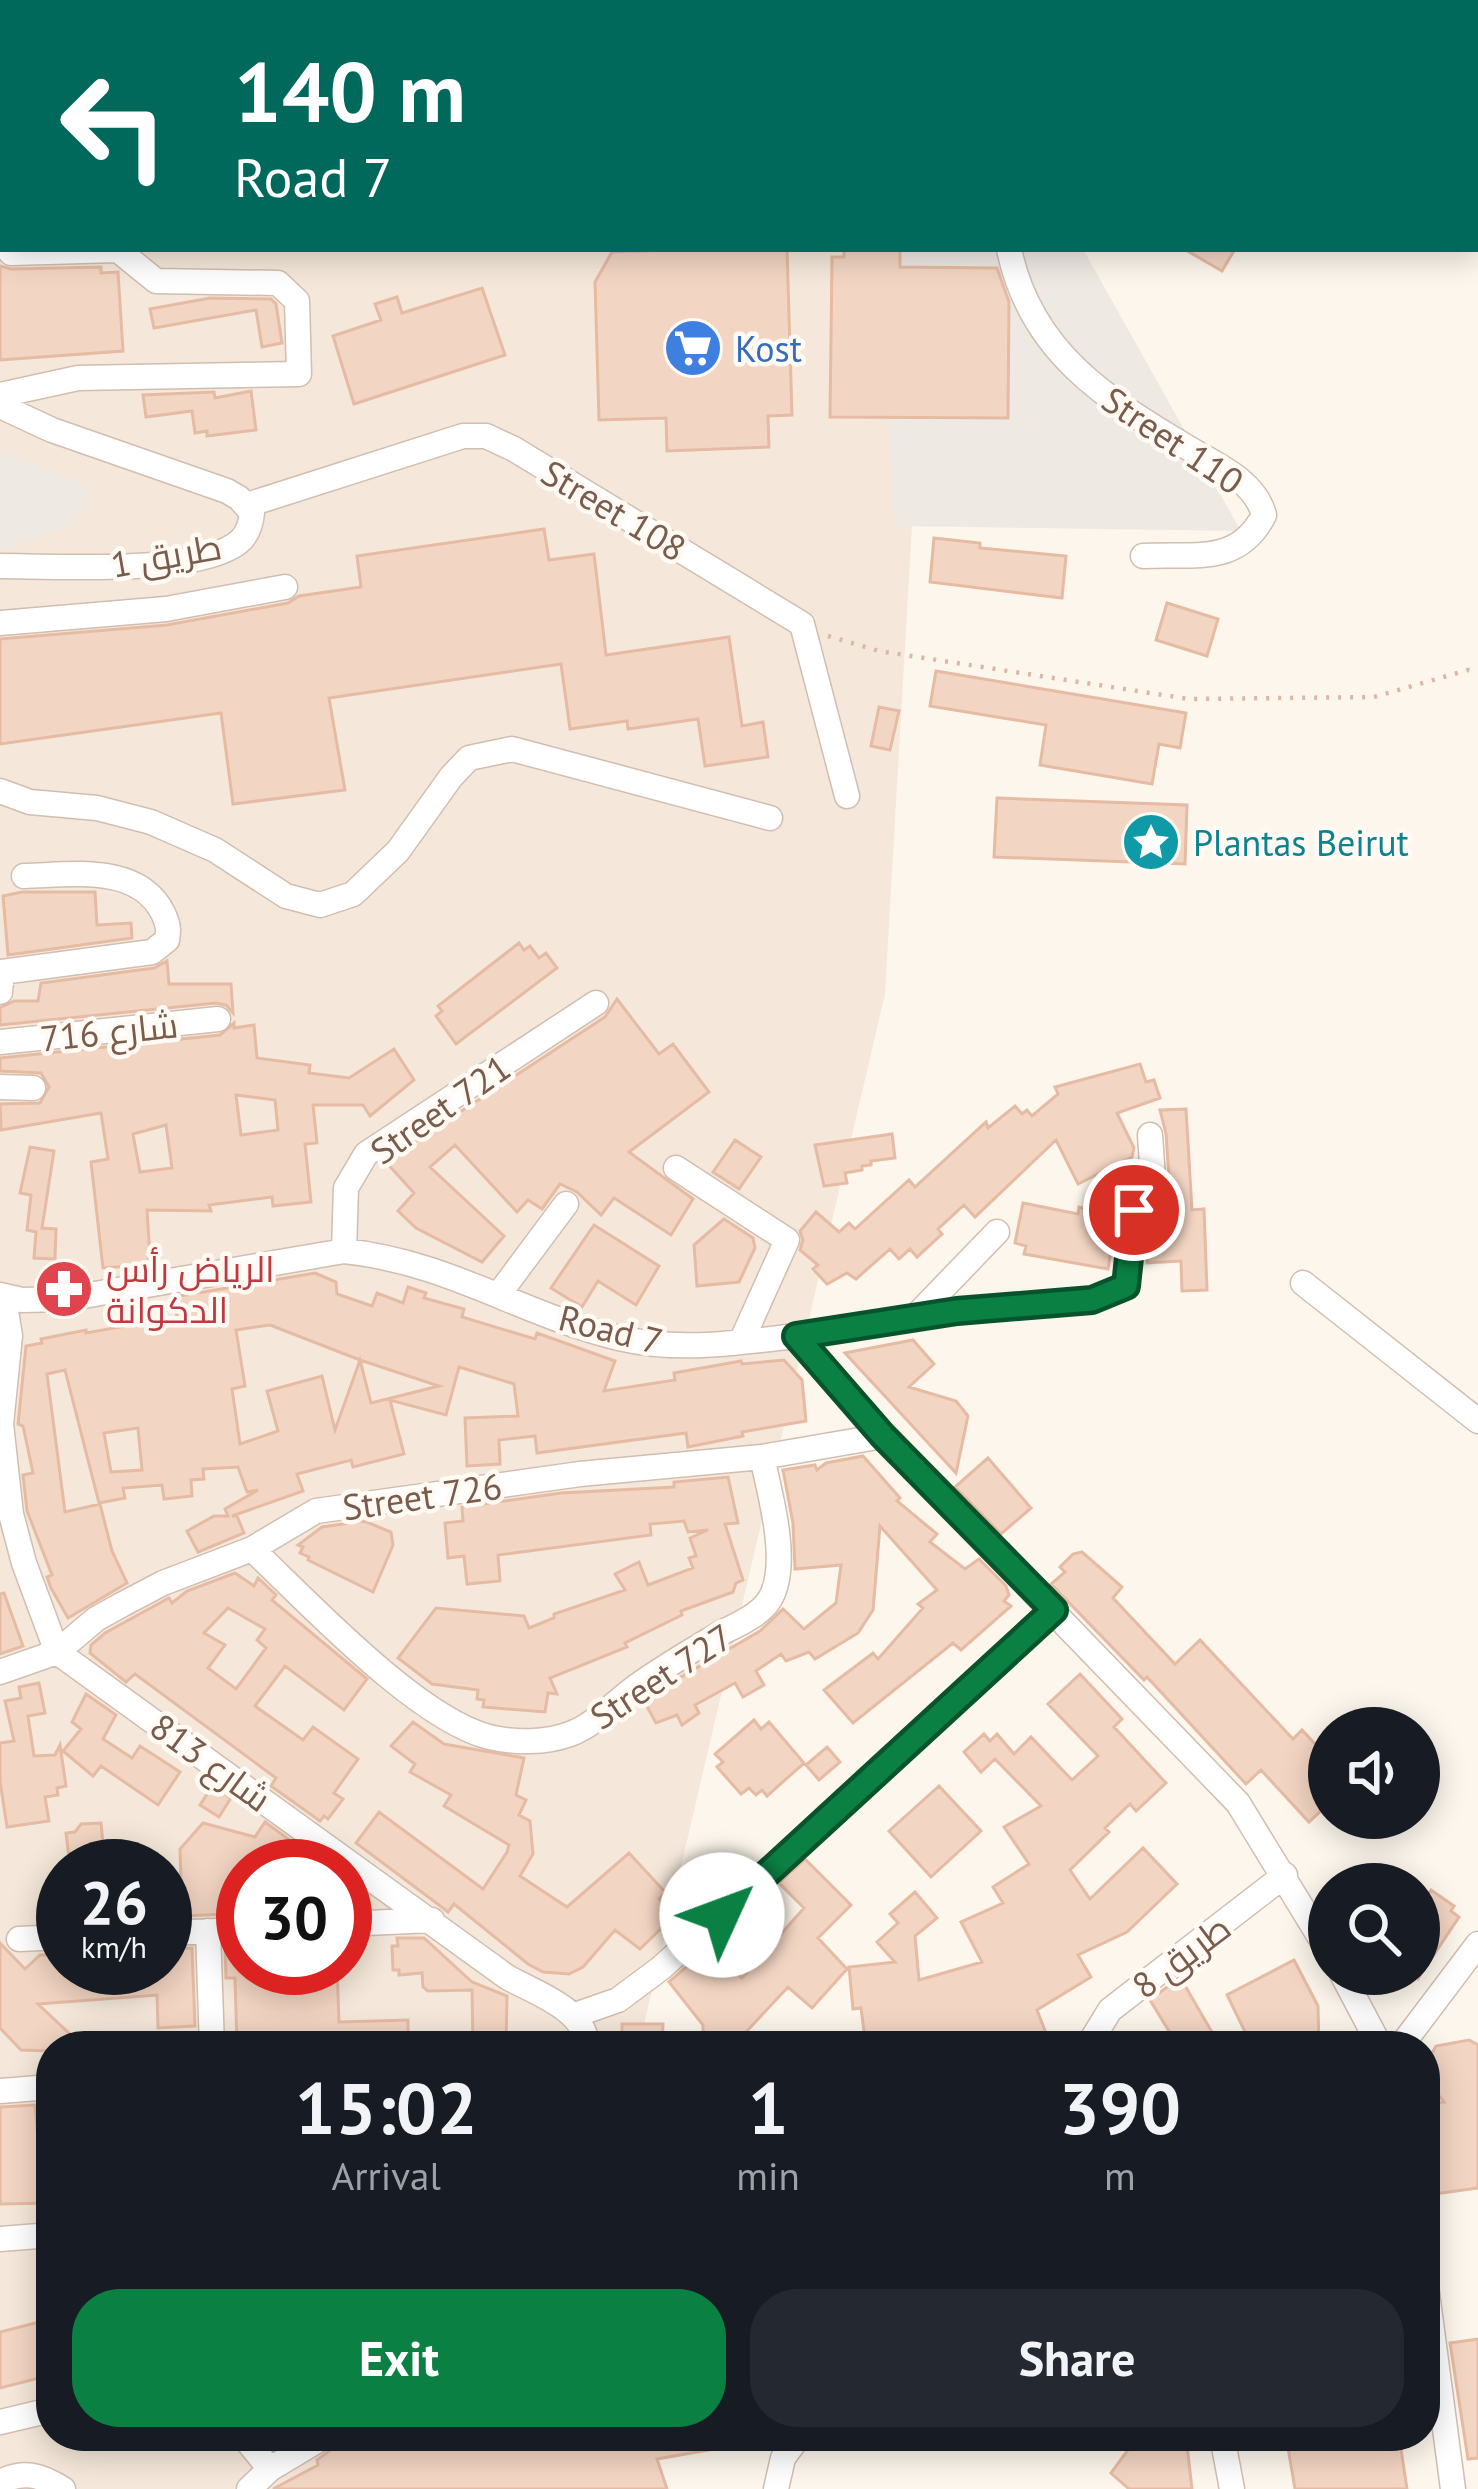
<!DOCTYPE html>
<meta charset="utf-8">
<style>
:root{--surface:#171b24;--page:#242831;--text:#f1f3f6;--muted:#9ea1a6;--accent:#0b8043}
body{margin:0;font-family:"PT Sans",Cairo,sans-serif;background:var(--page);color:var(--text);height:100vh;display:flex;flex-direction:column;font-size:45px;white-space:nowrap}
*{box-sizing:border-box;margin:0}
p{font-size:39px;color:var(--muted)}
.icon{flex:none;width:66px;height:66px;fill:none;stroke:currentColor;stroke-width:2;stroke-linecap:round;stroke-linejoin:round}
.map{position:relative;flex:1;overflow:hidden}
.details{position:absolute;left:36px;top:2031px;width:1404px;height:420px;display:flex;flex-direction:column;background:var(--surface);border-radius:48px;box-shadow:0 6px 30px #0003}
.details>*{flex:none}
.top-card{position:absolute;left:0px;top:0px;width:1479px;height:252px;box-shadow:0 6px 30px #0003;background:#00695c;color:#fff;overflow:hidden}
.buttons{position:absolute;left:1308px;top:1707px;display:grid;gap:24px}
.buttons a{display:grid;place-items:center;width:132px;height:132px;border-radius:50%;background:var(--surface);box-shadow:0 6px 30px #0003;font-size:60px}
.speed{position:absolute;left:36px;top:1839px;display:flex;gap:24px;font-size:60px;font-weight:700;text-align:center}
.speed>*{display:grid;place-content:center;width:156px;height:156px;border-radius:50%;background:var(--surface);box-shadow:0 6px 30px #0003;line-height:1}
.speed small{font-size:30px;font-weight:400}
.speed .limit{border:18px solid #d22;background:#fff;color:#111}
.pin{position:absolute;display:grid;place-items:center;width:102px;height:102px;color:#fff;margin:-51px;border:6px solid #fff;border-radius:50%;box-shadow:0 3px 12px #0007}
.me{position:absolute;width:132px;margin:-66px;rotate:47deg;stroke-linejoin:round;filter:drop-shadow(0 0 9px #0008)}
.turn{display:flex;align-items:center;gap:42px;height:252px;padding:0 36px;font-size:54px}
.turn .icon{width:156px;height:156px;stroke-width:2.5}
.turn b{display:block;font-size:84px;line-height:102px}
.eta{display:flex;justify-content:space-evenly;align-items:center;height:204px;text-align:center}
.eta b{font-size:72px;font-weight:600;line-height:84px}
.primary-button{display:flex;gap:24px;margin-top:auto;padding:24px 36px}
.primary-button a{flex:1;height:138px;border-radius:48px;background:var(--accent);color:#fff;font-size:48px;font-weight:600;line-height:138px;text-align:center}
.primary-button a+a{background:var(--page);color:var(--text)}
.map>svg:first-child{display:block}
.residential{fill:#f5e8da;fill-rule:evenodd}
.industrial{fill:#efe9e4}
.building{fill:#f3d5c3;stroke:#e6bba3;stroke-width:3;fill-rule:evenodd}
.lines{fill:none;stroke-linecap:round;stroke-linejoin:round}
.minor-casing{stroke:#d1beb0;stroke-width:27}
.path{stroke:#d9b8a5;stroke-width:4.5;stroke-dasharray:3 9;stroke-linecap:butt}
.minor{stroke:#fff;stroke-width:24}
.route-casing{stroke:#07532c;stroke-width:30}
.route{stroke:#0b8043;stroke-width:21}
.labels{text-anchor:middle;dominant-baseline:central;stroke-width:9;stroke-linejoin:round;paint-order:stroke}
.shop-label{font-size:36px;fill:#366cbe;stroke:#fffaf3;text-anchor:start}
.street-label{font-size:36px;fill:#7a5c4d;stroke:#fffaf3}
.culture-label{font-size:36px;fill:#0d838f;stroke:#fffaf3;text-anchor:start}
.health-label{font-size:36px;fill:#be3a42;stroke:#fffaf3;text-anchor:start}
</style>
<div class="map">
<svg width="1478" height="2489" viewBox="0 0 1478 2489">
<rect width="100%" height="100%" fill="#fdf6ec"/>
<path class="residential" d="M0 0H943L3 3V249H928L885 994 639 2046H51V2436H547L535 2489H0ZM63 1866H165V1968H63ZM243 1866H345V1968H243Z"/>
<path class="industrial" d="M877 249H1083L1241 531 895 526Z
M0 449 91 488 73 526 0 551Z"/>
<path class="building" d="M695 249H787L792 415 768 416 769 447 667 451 666 418 599 420 595 282 612 252Z
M844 249H900V267L997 268 1009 302 1008 418 830 417 832 257H844Z
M1184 249H1235L1222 271Z
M0 266 11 269 101 267V273L118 272 123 351 0 360Z
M482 288 505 355 354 404 333 336 381 320 375 304 397 297 402 313Z
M210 298 271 299 276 304 282 343 262 347 256 310 154 328 150 309Z
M251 391 256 430 207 436V431L195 433 192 411 146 417 143 395 214 392 215 398Z
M544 529 549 560 594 554 606 655 729 637 742 726 763 722 768 757 705 766 698 719 628 729 627 721 570 729 561 664 329 698 345 790 233 804 221 713 0 744V639L167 625 288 603 299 596 361 587 357 556Z
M934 538 980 543V548L1066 556 1062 598 930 582Z
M1167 603 1218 619 1207 656 1156 640Z
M936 671 1186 713 1180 748 1159 744 1152 784 1040 765 1046 725 930 706Z
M879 707 899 711 890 750 871 746Z
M997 798 1187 805 1185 864 994 857Z
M22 892H95L97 925 131 923 132 938 8 955 3 896Z
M519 943 524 950 530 946 539 958 546 953 557 968 456 1044 436 1016 442 1011 438 1006Z
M167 961 169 984H231L233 1013 226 1005 216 1003 0 1025V1008L14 1001H38L41 983 154 968Z
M617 999 659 1054 673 1044 709 1092 629 1152 693 1199 671 1235 614 1198 601 1215 577 1192 560 1184 542 1209 528 1200 517 1212 455 1145 430 1167 504 1236 482 1262 416 1228 398 1211 414 1193 385 1161 605 1017Z
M234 1023V1028L254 1025 257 1058 310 1065 309 1073 349 1078 394 1049 414 1080 370 1116 363 1105H313L317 1143 305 1144 311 1202 273 1206 272 1197 209 1205 211 1211 147 1210 150 1257 144 1265 103 1268 91 1162 108 1159 101 1113 1 1130 0 1104 40 1103 49 1087 41 1073 0 1071V1058L220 1035ZM236 1095 275 1100 278 1130 241 1135ZM166 1125 172 1168 140 1172 133 1134Z
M1140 1064 1146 1082 1154 1080 1160 1098 1117 1113 1134 1148 1132 1157 1078 1184 1056 1140 975 1217 964 1205 938 1229 942 1234 917 1257 910 1249 899 1259 890 1249 856 1279 847 1273 827 1284 813 1269 818 1265 800 1250 803 1240 800 1231 816 1212 839 1232 849 1223 855 1229 909 1180 915 1187 986 1122 988 1128 1015 1106 1022 1114 1027 1110 1032 1116 1058 1094 1055 1087Z
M1186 1109 1192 1210 1204 1209 1207 1290 1182 1291 1181 1261 1147 1263 1150 1215 1166 1211 1165 1191 1169 1177 1166 1134 1160 1110Z
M892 1134 895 1158 871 1161V1165L862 1166V1170L845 1173 847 1183 824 1186 815 1145Z
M735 1140 761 1157 739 1189 713 1172Z
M30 1147 54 1151 42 1228 56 1229 55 1259 34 1258 36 1232 27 1230 31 1195 20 1193Z
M1023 1203 1078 1214 1079 1207 1117 1216 1108 1269 1024 1254 1026 1246 1015 1243Z
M724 1219 753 1238 755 1248 739 1282 697 1286 694 1245Z
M594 1225 659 1266 636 1305 598 1281 582 1307 551 1288Z
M315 1273 336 1282 337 1294 372 1306 377 1293 403 1303 408 1287 426 1293 424 1298 464 1309 462 1317 535 1339 537 1333 615 1361 604 1391 675 1380 674 1373 741 1361 742 1364 784 1360 802 1380 806 1421 742 1432 743 1436 688 1447 686 1433 537 1453 535 1436 499 1440 500 1464 467 1466 465 1418 518 1416 514 1384 459 1367 446 1415 390 1400 404 1454 353 1467 351 1460 297 1474 303 1491 232 1516H237L244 1533 198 1552 187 1531 214 1516H228L225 1509 258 1490 247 1492 238 1467 203 1469 204 1479 191 1480 192 1496 164 1499 162 1485 123 1488 125 1498 99 1503 65 1370 47 1374 65 1512 100 1504 112 1551 127 1583 68 1618 51 1588 47 1577 52 1575 27 1511 23 1475 33 1473 23 1426 18 1424 26 1346 42 1343 41 1339 86 1330V1333L177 1317 174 1297ZM270 1325 360 1360 439 1386 371 1403 360 1360 335 1430 322 1376 267 1391 278 1431 240 1444 232 1389 245 1386 236 1330ZM138 1428 142 1470 111 1472 104 1433Z
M913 1340 934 1364 909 1387 956 1401 968 1416 956 1473 845 1353Z
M863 1456 900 1498 897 1501 937 1534 930 1542 965 1569 979 1559 1006 1586 1009 1595 1004 1601 1011 1606 961 1650 953 1643 853 1723 824 1690 873 1653 878 1659 923 1608 918 1604 937 1590 880 1526 873 1610 858 1633 815 1659 809 1652 786 1661 781 1654 756 1671 764 1685 743 1697 735 1683 695 1705 699 1713 682 1725 677 1715 656 1723 644 1701 667 1685 760 1631 783 1609 804 1629 836 1603 841 1565 795 1569 793 1523 783 1470 815 1465 817 1470 826 1463Z
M988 1458 1031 1508 1001 1534 955 1487Z
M728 1477 738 1523 725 1524 743 1580 736 1583 733 1592 681 1611 682 1615 625 1643 627 1647 550 1678 557 1694 548 1693 545 1712 483 1707 484 1700 477 1699 478 1690 432 1684 398 1658 436 1608 524 1616 529 1628 554 1618V1614L625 1590 615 1574 639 1562 648 1585 693 1568 689 1558 696 1556 690 1538 708 1530 688 1532 684 1521 650 1524 651 1535 498 1555 500 1581 467 1584 464 1556 448 1558 445 1523 463 1521 462 1507 561 1493 674 1487V1482Z
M364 1521 391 1532 393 1545 373 1592 308 1560 309 1557 300 1553 303 1547 298 1545 322 1527Z
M1082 1552 1122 1587 1113 1598 1175 1664 1200 1640 1293 1739 1302 1730 1329 1759V1803L1309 1822 1261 1770 1246 1784 1147 1677 1144 1680 1051 1584 1065 1572 1060 1567 1073 1554Z
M235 1573 254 1586 258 1578 276 1595 272 1600 367 1679 344 1710 285 1666 255 1706 303 1740 313 1727 358 1759 334 1793 343 1799 328 1819 324 1816 320 1821 271 1786 276 1778 135 1674 126 1682 90 1653 91 1645 105 1633 169 1598 172 1603 187 1591ZM228 1608 265 1629 257 1640 266 1648 236 1689 208 1668 225 1645 204 1633Z
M4 1593 23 1646 0 1654V1594Z
M1080 1674 1122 1719 1114 1727 1166 1783 1136 1811 1130 1804 1105 1828 1109 1832 1070 1870 1090 1899 1143 1848 1177 1884 1127 1932 1078 1955 1091 1977 1037 2010 1051 2046H866L861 2008 853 2009 849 1967 895 1962 877 1942 898 1923 890 1914 915 1892 937 1918 915 1936 919 1980 982 1962 961 1922 1003 1903 993 1887 1029 1864 1004 1827 1041 1806 995 1759 981 1772 964 1752 984 1734 990 1741 997 1734 1014 1754 1031 1737 1072 1780 1098 1756 1048 1704Z
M39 1683 45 1713 28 1716 34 1756 55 1755 60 1745 66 1786 57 1788 58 1795 45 1797 49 1821 7 1827 0 1781V1743L14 1741 5 1701 21 1698 19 1687Z
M86 1694 116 1715 103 1739 132 1758 140 1746 180 1772 158 1805 101 1766 93 1776 63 1751 81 1729 72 1722Z
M754 1720 761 1729 769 1722 804 1763 767 1796 762 1790 756 1795 749 1788 741 1794 717 1767 723 1762 715 1754Z
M413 1722 444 1744 524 1758 516 1795 526 1800 519 1815 530 1821 533 1854 520 1876 567 1907 629 1853 665 1892 659 1899 675 1915 640 1949 615 1930 583 1967 569 1974 543 1972 528 1964 454 1904 448 1912 443 1908 356 1843 379 1812 483 1889 507 1852 509 1845 444 1806 451 1795 410 1772 415 1764 391 1746Z
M827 1747 840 1762 819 1780 806 1765Z
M213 1785 231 1798 219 1817 200 1805Z
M939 1786 981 1831 931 1877 889 1831Z
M265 1822 325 1866H243V1901L227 1902 228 1914 182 1916 180 1849 203 1823 255 1837Z
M101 1823 103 1845 117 1844 119 1866H70L66 1833 75 1832 81 1824Z
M805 1859 851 1905 818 1938 847 1969 812 2008 788 1987 746 2032V2046H703V2025L669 1982 711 1945 742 1978 804 1908 779 1883Z
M1431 1890 1454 1906 1451 1911 1459 1917 1419 1977V1907Z
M397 1938H424L472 1982 507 1996 506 2046H473L472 1990 428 1991 423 1987 422 1973 399 1975V1970H393L392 1946H398Z
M0 1943 25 1969 40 1955 63 1954V1968H165V1949L192 1948 195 2026 158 2028 157 1995 38 2004 70 2034 59 2046H51V2051L21 2050 0 2028Z
M225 1947H243V1968H337L339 2022 408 2020V2046H237L235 1978H226Z
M1294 1960 1318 2006 1319 2046H1252L1227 1995Z
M1180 1977 1220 2046H1178L1150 2000Z
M622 2024H663L662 2046H622Z
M1469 2040 1478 2045V2188L1434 2194 1425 2135V2104L1444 2102 1425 2078V2066L1436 2046Z
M35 2105 39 2150 51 2151V2203L0 2204V2107Z
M51 2319V2375L0 2388V2332Z
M1478 2339V2458L1468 2459 1450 2343Z
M359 2436H736L737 2445 657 2459 667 2489H273L318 2465 317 2460 340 2443Z
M1138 2436H1186L1192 2489H1129L1111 2473Z
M1286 2436H1399L1407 2489H1295Z"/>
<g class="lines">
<g class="minor-casing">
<path id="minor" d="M1010 0V3
M1227 0 1229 3
M297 3 298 0
M519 3 522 0
M0 75H3
M1476 88H1478
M1009 249C1030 352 1106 399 1190 449 1218 466 1255 481 1264 515 1238 566 1195 553 1143 556
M0 395 78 378 299 374 297 301 278 283 156 281 118 250 11 253
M0 406 52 430 227 491 239 498 252 513C251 523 249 531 242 539 207 576 51 566 0 566
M247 505 463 436H486L514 449 802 624 847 796
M0 623 166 609 285 587
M0 791 30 802 97 808 151 822 215 850 286 896 320 905 353 894 398 851 451 777 469 758 512 749 770 818
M0 992 2 972 152 952 167 940C169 929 168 924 163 913 138 863 71 875 24 876
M0 1042 218 1019
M0 1087 33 1088
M676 1168 787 1240 741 1342
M344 1251 346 1188 366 1154 596 1003
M1303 1283 1478 1421
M499 1294 566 1204
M0 1295 22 1300 66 1299 344 1251C449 1262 522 1315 619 1338 679 1352 736 1343 796 1336L883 1436 1238 1803 1329 1952
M4 1298 10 1336 1 1424 11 1514 24 1563 57 1652
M915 1317 997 1232
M796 1336 957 1311 1092 1300 1126 1286 1134 1210 1153 1178 1150 1135
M252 1549C308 1602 416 1718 489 1737 514 1743 546 1743 570 1734 595 1725 616 1701 637 1686 665 1666 694 1649 723 1632 741 1623 765 1613 773 1593 788 1557 770 1494 762 1457
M57 1652 507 1977C535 1993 586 2009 587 2046
M0 1672 57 1652 96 1619 123 1604 163 1583 252 1549 316 1511 580 1474 762 1457 883 1436
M345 1924 432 1920
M208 1931 212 2046
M165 1933 243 1930
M19 1939 63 1937
M1342 1974 1380 2046
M575 2015 618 2000 661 1968 1055 1611
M1088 2046 1110 2010 1285 1875
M1401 2046 1478 1944
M0 2091 51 2087
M0 2239 51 2235
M1425 2278 1453 2489
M0 2422 51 2410
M243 2436 270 2469
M1222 2436 1232 2489
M0 2482C24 2470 41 2475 63 2489
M249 2489 270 2469 325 2436
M776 2489 783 2458 799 2436"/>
</g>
<path class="path" d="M828 636 879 651 1189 699 1374 697 1468 670 1478 672"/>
<use href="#minor" class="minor"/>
</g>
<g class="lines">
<g class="route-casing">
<path id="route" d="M722 1915 1054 1610 883 1436 796 1336 957 1311 1092 1300 1126 1286 1134 1210"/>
</g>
<use href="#route" class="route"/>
</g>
<defs>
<g id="supermarket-disc" transform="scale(3)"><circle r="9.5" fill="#3f7fe0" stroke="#fffaf3"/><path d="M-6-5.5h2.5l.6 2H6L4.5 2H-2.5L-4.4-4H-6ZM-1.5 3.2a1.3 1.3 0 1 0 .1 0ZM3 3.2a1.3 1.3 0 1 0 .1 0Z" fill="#fff"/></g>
<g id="sight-disc" transform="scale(3)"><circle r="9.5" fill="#0f9aa8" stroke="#fffaf3"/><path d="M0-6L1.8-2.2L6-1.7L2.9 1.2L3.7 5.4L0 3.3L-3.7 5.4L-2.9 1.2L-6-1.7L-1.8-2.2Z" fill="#fff"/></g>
<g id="pharmacy-disc" transform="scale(3)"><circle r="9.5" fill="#e0444e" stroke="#fffaf3"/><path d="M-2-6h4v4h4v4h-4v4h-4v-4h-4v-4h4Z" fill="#fff"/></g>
</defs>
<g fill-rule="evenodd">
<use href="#supermarket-disc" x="693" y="348"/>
<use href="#sight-disc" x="1151" y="842"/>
<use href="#pharmacy-disc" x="64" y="1289"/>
</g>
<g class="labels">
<g class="shop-label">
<text x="735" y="348">Kost</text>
</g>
<g class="street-label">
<text transform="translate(1173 440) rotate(34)">Street 110</text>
<text transform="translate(614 510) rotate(31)">Street 108</text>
<text transform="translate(166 555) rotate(-10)">طريق 1</text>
<text transform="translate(109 1031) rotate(-6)">شارع 716</text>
<text transform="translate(440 1109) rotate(-35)">Street 721</text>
<text transform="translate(611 1329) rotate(14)">Road 7</text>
<text transform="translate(422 1496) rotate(-8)">Street 726</text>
<text transform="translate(661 1676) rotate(-33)">Street 727</text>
<text transform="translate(211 1762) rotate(36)">شارع 813</text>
<text transform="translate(1181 1956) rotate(-37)">طريق 8</text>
</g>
<g class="culture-label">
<text x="1193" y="842">Plantas Beirut</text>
</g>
<g class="health-label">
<text x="106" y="1268">الرياض رأس<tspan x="106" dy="41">الدكوانة</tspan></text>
</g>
</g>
</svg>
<div class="buttons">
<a><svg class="icon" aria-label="sound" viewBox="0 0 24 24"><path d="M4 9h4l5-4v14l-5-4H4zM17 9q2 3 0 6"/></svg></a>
<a><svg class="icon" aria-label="search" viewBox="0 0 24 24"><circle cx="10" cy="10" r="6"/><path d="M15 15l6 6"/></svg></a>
</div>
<div class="speed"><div>26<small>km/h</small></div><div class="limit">30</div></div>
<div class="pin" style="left:1134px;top:1210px;background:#d93025"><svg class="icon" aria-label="arrive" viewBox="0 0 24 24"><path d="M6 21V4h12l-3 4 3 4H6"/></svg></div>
<svg class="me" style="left:722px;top:1915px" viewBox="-20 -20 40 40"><circle r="19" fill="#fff"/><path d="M0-13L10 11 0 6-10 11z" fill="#0b8043"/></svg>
<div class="top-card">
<div class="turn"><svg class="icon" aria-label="left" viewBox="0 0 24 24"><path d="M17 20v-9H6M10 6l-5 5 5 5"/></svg><div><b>140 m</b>Road 7</div></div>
</div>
<section class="details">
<div class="eta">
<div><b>15:02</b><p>Arrival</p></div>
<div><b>1</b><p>min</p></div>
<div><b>390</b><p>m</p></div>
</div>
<div class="primary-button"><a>Exit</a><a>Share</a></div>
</section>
</div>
